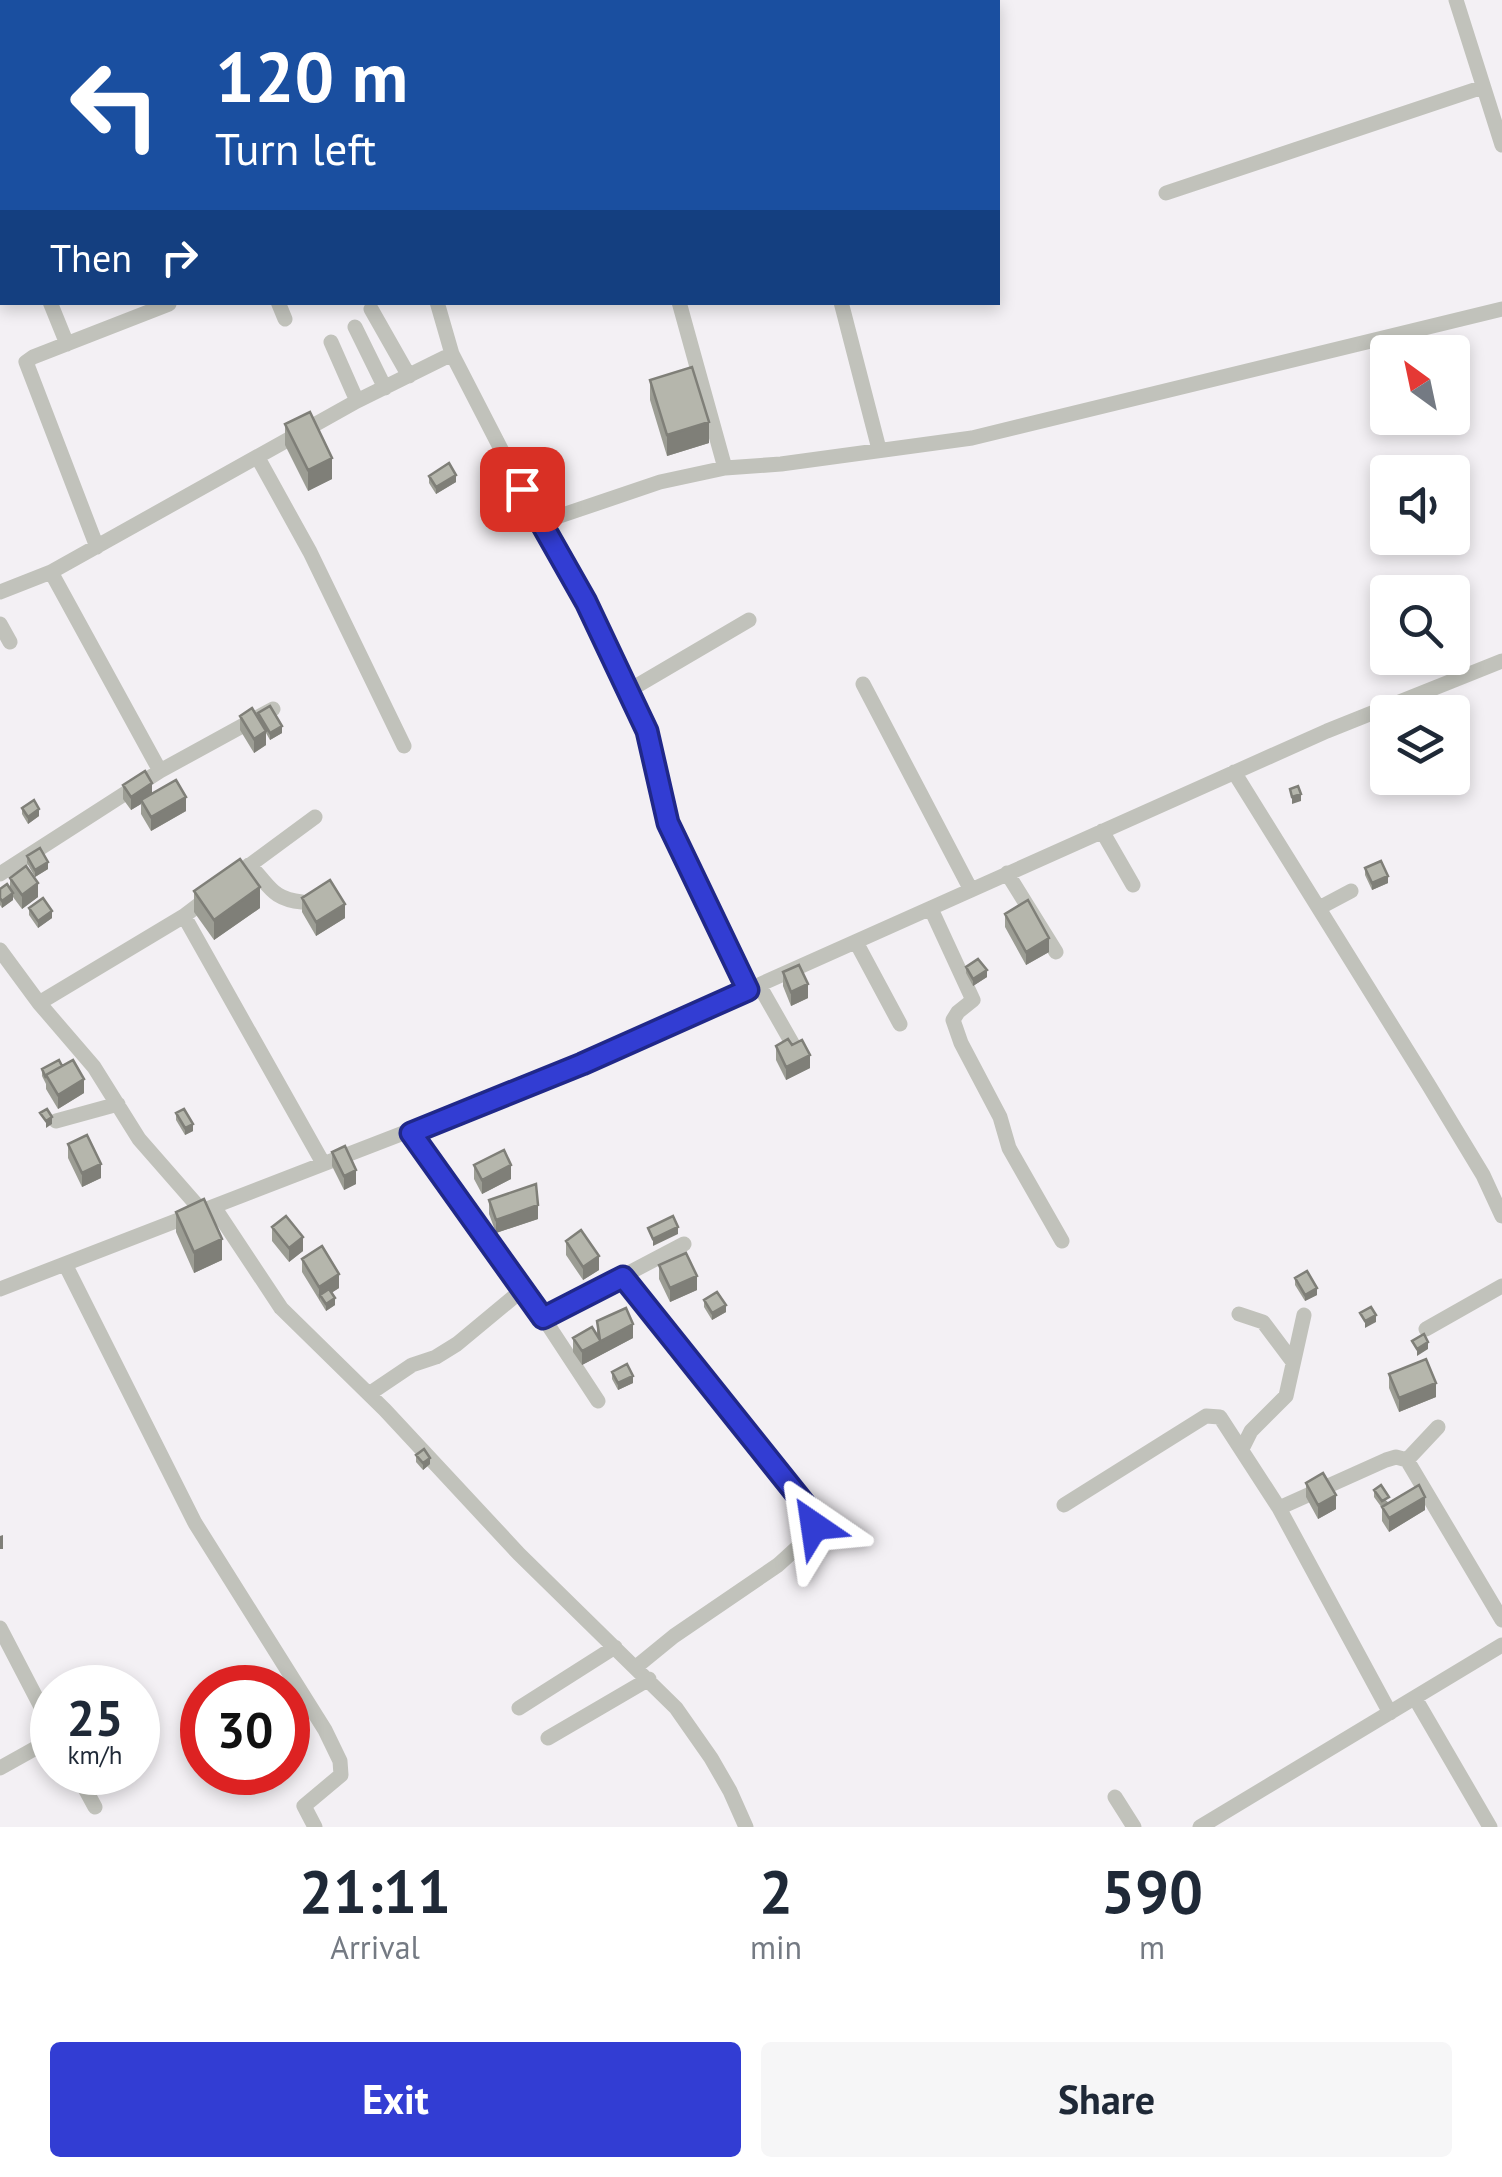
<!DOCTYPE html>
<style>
:root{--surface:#fff;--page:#f6f6f7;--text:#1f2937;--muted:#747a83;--accent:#323dd3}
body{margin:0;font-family:"PT Sans",sans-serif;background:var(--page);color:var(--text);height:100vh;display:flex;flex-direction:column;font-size:38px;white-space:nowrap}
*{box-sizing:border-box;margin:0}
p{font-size:32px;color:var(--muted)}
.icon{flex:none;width:55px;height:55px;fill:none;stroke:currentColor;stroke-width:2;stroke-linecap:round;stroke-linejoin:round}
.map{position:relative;height:1827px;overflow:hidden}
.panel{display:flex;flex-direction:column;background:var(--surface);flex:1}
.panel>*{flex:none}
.top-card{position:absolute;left:0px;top:0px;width:1000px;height:305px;box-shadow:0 5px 15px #0003;background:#1a4fa0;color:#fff;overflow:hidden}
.needle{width:65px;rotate:327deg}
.controls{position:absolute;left:1370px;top:335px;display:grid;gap:20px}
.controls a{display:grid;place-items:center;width:100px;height:100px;border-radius:10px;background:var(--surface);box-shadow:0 5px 15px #0003;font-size:50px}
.speed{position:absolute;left:30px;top:1665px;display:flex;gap:20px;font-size:50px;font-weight:700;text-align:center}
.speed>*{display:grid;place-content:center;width:130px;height:130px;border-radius:50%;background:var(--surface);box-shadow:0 5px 15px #0003;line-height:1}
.speed small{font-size:25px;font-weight:400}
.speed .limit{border:15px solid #d22;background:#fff;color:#111}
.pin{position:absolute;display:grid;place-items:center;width:85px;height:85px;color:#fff;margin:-42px;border-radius:20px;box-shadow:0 5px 15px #0006}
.me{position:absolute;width:110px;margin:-55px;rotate:328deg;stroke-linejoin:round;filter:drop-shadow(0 0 8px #0008)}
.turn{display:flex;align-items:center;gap:35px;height:210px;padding:0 50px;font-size:45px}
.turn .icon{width:130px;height:130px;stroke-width:2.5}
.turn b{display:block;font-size:70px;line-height:85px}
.then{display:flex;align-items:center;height:95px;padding:0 50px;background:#0003;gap:20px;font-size:38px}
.eta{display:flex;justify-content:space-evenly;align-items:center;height:170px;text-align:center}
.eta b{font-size:60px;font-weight:800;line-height:70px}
.cta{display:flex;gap:20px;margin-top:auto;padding:20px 50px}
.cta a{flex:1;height:115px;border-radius:10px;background:var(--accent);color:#fff;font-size:40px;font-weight:800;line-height:115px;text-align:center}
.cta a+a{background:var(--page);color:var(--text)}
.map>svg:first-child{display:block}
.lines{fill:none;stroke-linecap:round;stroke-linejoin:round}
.minor{stroke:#c1c2bb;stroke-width:15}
.wall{fill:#9c9d94}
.shaded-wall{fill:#7f7f78}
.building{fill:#b5b6ac;stroke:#7f7f78;stroke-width:2.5}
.route-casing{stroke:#202889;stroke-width:25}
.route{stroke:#323dd3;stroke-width:18}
</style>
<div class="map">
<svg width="1502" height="1827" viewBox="0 0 1502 1827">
<rect width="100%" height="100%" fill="#f3f0f4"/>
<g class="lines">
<path class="minor" d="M522 0 523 2
M594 0V2
M690 0 691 2
M783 0V2
M1456 0 1502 145
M370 2 375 0
M842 2 849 0
M0 187 2 185
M1166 193 1483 87
M50 302 67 344
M278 302 285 319
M437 302 452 354 539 523 587 602 647 731 668 823 748 989
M679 302 725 468
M841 302 879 449
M371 309 409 376
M355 327 385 388
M331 342 357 401
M258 458 310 552 404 746
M539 523 660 482 725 468 781 464 972 438 1502 309
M97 547 26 362 33 357 169 304
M51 572 160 771
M0 592 51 572 357 401 452 354
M0 624 10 642
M863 684 971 890
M628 691 749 620
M1234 772 1428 1084 1483 1175 1502 1216
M1102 831 1133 885
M249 865C270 885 271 899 302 902
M1007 873 1056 952
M0 874 160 771 273 709
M231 879 315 817
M1319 908 1351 891
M931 909 973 1000 958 1012 953 1020 961 1043 1000 1117 1009 1148 1062 1241
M184 916 323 1163
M856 942 900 1024
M0 950 39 1003 94 1067 139 1139 202 1211
M759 985 796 1050
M39 1003 184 916 209 897
M56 1121 118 1104
M411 1133 521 1291 533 1302 598 1401
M214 1207 281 1308 385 1410 519 1554 676 1708 711 1758 730 1791 746 1827
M65 1264 195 1523 325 1730 340 1761 341 1775 304 1806 315 1827
M623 1277 814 1517 811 1535 778 1565 674 1636 636 1667
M0 1289 582 1064 1327 731 1502 661
M1239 1314 1263 1322 1293 1362
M543 1318 684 1244
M1426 1329 1502 1286
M369 1394 412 1365 436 1357 457 1344 521 1291
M1242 1449 1251 1431 1286 1396 1304 1315
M1407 1460 1438 1427
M1064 1505 1206 1416 1220 1417 1279 1508 1390 1713
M1279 1508 1386 1460 1396 1457 1407 1460 1502 1620
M0 1628 52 1728
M1415 1698 1490 1827
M519 1708 615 1647
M548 1738 649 1679
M0 1768 52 1739
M76 1772 95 1807
M1115 1797 1134 1827
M1200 1827 1502 1645"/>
</g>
<path class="wall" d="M650 380 709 443 667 456 650 400Z
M285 424 332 479 308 491 285 445Z
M429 476 456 482 436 494 429 483Z
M258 713 282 733 270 740 266 733V745L254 753 240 730V716L258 718Z
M123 785 152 794 186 811 151 831 141 814V804L131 810 123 799Z
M22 808 39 816 28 824 22 814Z
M27 856 48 869 35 877 27 863Z
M1365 868 1388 883 1372 890 1365 875Z
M10 878 38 897 22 909 13 897V900L2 908 0 905V889L10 888Z
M194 891 260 908 214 940 194 912Z
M302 898 345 918 316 936 302 912Z
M29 908 52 918 38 928 29 915Z
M1005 914 1049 952 1026 965 1005 927Z
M966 967 987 977 973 986 966 973Z
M783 972 808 998 791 1006 783 986Z
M792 1045 810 1068 786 1080 776 1060V1046Z
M62 1066 84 1093 58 1109 46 1089V1084L42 1076V1069Z
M176 1113 193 1131 185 1135 176 1120Z
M68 1144 101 1178 82 1187 68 1158Z
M332 1152 356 1184 344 1190 332 1166Z
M474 1165 511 1179 482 1194 474 1179Z
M489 1200 538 1219 496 1233 489 1214Z
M176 1212 222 1260 194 1273 176 1232Z
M272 1227 303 1251 289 1262 272 1241Z
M566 1241 599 1270 583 1280 566 1255Z
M302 1259 339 1288 331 1293 335 1305 326 1311 302 1272Z
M659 1265 697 1290 670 1302 659 1279Z
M1295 1278 1317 1295 1305 1301 1295 1285Z
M704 1300 726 1312 712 1320 704 1307Z
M597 1321 633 1338 582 1365 573 1352V1338L597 1334Z
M612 1372 633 1383 618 1390 612 1379Z
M1389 1374 1436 1397 1399 1412 1389 1388Z
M416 1455 430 1464 423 1470 416 1462Z
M1306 1483 1336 1509 1318 1519 1306 1497Z
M1374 1490 1389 1503 1425 1510 1389 1532 1382 1521V1508L1374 1497Z"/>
<path class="shaded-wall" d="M2 140V153L0 155V141Z
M2 270V291L0 292V271Z
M709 422V443L667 456V435Z
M332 458V479L308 491V470Z
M456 475V482L436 494V487Z
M282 726V733L270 740V733Z
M266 731V745L254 753V739Z
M152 783V797L141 800V804L131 810V797Z
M1301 794V801L1292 804V797Z
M186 797V811L151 831V817Z
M39 809V816L28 824V817Z
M48 862V869L35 877V870Z
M1388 876V883L1372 890V883Z
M38 883V897L22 909V895Z
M260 887V908L214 940V920Z
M13 893V900L2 908V901Z
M345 904V918L316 936V922Z
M52 911V918L38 928V921Z
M1049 938V952L1026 965V952Z
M987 970V977L973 986V979Z
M808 984V998L791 1006V992Z
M810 1055V1068L786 1080V1067Z
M84 1079V1093L58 1109V1095Z
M52 1117V1124L46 1128V1121Z
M193 1124V1131L185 1135V1128Z
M101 1164V1178L82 1187V1173Z
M511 1165V1179L482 1194V1180Z
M356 1170V1184L344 1190V1176Z
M538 1205V1219L496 1233V1220Z
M678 1227V1234L653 1246V1239Z
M303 1237V1251L289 1262V1248Z
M222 1239V1260L194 1273V1252Z
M599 1256V1270L583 1280V1267Z
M339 1274V1288L322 1299 320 1295 319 1301V1287Z
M697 1276V1290L670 1302V1288Z
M1317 1288V1295L1305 1301V1295Z
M335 1298V1305L326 1311V1304Z
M726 1305V1312L712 1320V1313Z
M1376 1315V1322L1365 1328V1321Z
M633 1324V1338L582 1365V1351Z
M1428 1342V1349L1417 1356V1349Z
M633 1376V1383L618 1390V1383Z
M1436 1383V1397L1399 1412V1398Z
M430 1458V1464L423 1470V1463Z
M1336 1495V1509L1318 1519V1505Z
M1425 1497V1510L1389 1532V1518Z
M3 1535V1549H0V1536Z"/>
<path class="building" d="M882 0H899L892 2H883Z
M0 121 2 124V140L0 141Z
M692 367 709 422 667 435 650 380Z
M310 412 332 458 308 470 285 424Z
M449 463 456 475 436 487 429 476Z
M270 706 282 726 270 733 258 713Z
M252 708 266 731 254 739 240 716Z
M145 771 152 783 131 797 123 785Z
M176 780 186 797 151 817 141 800Z
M1298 786 1301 794 1292 797 1290 789Z
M34 800 39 809 28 817 22 808Z
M40 848 48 862 35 870 27 856Z
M240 859 260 887 214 920 194 891Z
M1381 861 1388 876 1372 883 1365 868Z
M26 866 38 883 22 895 10 878Z
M330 880 345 904 316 922 302 898Z
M7 884 13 893 2 901 0 898V889Z
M43 898 52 911 38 921 29 908Z
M1028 900 1049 938 1026 952 1005 914Z
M978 959 987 970 973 979 966 967Z
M799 965 808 984 791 992 783 972Z
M788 1039 792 1045 802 1040 810 1055 786 1067 776 1046Z
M59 1060 62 1066 46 1075V1078L42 1069Z
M73 1060 84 1079 58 1095 46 1075Z
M47 1109 52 1117 46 1121 40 1113Z
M184 1109 193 1124 185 1128 176 1113Z
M87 1135 101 1164 82 1173 68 1144Z
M345 1146 356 1170 344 1176 332 1152Z
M504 1150 511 1165 482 1180 474 1165Z
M536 1184 538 1205 496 1220 489 1200Z
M204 1199 222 1239 194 1252 176 1212Z
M286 1216 303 1237 289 1248 272 1227Z
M673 1216 678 1227 653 1239 648 1228Z
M581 1230 599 1256 583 1267 566 1241Z
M322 1246 339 1274 319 1287 302 1259Z
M686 1253 697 1276 670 1288 659 1265Z
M1307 1271 1317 1288 1305 1295 1295 1278Z
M329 1289 335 1298 326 1304 320 1295Z
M717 1292 726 1305 712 1313 704 1300Z
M1371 1307 1376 1315 1365 1321 1360 1313Z
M626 1308 633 1324 582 1351 573 1338 592 1327 600 1340 597 1321Z
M1424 1334 1428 1342 1417 1349 1412 1341Z
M1426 1359 1436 1383 1399 1398 1389 1374Z
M627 1364 633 1376 618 1383 612 1372Z
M424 1449 430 1458 423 1463 416 1455Z
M1323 1473 1336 1495 1318 1505 1306 1483Z
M1381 1485 1389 1497 1382 1501 1374 1490Z
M1419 1485 1425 1497 1389 1518 1382 1507Z"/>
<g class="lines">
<g class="route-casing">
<path id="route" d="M522 489 586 602 647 731 668 823 748 990 582 1064 411 1133 543 1318 623 1277 814 1516V1526"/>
</g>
<use href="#route" class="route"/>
</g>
</svg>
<div class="controls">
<a><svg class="needle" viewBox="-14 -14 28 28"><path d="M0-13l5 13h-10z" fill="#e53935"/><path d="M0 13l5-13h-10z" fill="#747a83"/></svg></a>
<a><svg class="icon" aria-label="sound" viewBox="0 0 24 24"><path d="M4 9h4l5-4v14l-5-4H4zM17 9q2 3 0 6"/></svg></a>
<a><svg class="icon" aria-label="search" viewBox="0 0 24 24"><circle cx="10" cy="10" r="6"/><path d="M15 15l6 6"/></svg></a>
<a><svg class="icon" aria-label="layers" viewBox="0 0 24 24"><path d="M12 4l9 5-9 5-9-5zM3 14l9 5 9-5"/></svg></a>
</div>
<div class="speed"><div>25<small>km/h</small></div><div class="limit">30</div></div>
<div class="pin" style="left:522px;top:489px;background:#d93025"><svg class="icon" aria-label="arrive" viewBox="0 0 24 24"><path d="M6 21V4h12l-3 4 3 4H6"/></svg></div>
<svg class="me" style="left:814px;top:1526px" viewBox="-20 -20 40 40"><path d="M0-17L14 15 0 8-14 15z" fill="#323dd3" stroke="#fff" stroke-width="4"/></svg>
<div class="top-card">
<div class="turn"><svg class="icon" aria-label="left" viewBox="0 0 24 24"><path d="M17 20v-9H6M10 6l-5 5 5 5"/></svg><div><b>120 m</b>Turn left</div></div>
<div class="then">Then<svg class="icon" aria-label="right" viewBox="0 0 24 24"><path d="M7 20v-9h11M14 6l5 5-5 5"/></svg></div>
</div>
</div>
<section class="panel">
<div class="eta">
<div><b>21:11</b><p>Arrival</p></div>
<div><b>2</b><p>min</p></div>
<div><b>590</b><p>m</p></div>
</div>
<div class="cta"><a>Exit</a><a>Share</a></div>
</section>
